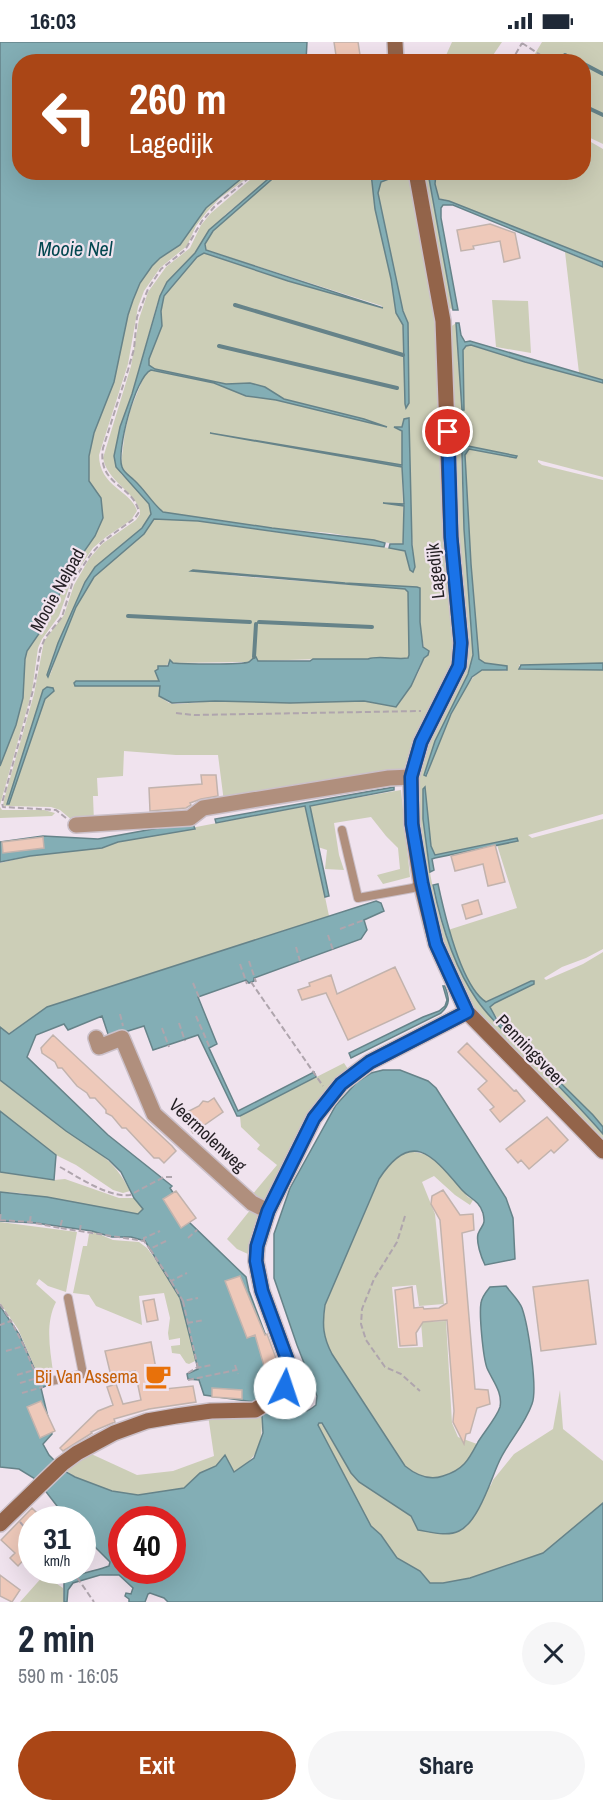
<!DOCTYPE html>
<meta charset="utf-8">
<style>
:root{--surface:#fff;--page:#f6f6f7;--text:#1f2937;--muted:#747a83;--accent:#aa4616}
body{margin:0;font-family:"Archivo Narrow",sans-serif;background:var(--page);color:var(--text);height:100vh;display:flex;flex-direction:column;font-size:22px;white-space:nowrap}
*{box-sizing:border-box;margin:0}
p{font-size:20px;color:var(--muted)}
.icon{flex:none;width:33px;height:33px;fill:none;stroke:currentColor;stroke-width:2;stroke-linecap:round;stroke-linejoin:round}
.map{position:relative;height:1560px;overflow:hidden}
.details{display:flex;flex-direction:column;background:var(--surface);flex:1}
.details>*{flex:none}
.hud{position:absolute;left:12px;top:12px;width:579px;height:126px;border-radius:24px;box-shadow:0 6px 24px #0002;background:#aa4616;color:#fff;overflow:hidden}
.speed{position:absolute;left:18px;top:1464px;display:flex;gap:12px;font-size:30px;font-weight:700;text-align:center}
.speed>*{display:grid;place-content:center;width:78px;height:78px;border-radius:50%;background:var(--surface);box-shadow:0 6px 24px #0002;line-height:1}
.speed small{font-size:15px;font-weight:400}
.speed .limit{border:9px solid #d22;background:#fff;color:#111}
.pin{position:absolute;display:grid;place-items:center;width:51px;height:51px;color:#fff;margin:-26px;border:3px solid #fff;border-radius:50%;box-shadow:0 2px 6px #0007}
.me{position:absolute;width:66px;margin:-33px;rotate:4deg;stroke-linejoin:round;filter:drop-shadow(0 0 4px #0008)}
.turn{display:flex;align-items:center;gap:21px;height:126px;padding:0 18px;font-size:27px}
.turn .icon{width:78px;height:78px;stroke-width:2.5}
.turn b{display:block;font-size:42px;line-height:51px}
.round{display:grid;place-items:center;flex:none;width:63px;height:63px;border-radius:32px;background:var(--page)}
.overview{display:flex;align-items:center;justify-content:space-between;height:102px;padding:0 18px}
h1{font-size:36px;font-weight:800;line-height:45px}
.action{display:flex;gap:12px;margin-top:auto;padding:12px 18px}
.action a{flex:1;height:69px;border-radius:36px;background:var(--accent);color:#fff;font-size:24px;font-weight:800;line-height:69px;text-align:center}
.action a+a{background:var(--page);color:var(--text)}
.status{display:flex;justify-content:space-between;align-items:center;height:42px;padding:0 30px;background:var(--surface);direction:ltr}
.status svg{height:16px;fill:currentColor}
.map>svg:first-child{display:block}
.green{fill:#ccceb7;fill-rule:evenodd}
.water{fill:#83aeb5;stroke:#668389;stroke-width:1.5;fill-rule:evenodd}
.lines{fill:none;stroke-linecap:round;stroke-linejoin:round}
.stream{stroke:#668389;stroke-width:4}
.building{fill:#eec9ba;stroke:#c2b3ad;stroke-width:1.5}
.lane-casing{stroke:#cbc0c9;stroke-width:10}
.street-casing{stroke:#cbc0c9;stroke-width:18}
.secondary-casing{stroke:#cbc0c9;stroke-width:18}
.path{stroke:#afa5ad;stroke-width:2;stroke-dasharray:6 3;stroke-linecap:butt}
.lane{stroke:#b08f7d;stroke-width:8}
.street{stroke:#b08f7d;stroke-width:15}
.secondary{stroke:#93644a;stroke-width:15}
.route-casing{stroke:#114b97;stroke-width:15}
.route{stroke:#1a73e8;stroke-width:10}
.labels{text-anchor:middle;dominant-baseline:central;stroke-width:4.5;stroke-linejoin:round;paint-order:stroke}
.street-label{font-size:18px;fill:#221e22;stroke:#f0e3ee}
.food-label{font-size:18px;fill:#c56008;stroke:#f0e3ee;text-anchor:end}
.water-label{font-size:20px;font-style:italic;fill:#02464f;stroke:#f0e3ee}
</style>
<div class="status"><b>16:03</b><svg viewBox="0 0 49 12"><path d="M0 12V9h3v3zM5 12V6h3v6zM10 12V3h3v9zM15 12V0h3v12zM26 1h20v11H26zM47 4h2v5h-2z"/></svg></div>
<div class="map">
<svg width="603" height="1560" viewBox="0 0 603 1560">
<rect width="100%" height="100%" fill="#f0e3ee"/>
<path class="green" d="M452 0H502L489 19 443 20Z
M542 0H603V102L584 93V20H530Z
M584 96 603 107V220L449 159 438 156 435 142 436 130H584Z
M248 131H254L220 156 207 170 196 184 187 204 160 226 144 249 138 265 128 322 99 413C99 445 132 449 137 469L131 478 106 495 93 506 72 537 59 574 42 597 38 606 32 649 0 763V724L16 683 23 656 25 617 27 609 47 580 69 531 103 476 101 456 89 439V414L94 391 114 340 128 273 133 258 140 241 152 224 160 216 180 203 206 166Z
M258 131H275L225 173 188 221 167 240 157 262 132 352 120 385 114 414 121 432 139 449 149 462 151 472 142 486 95 525 85 540 54 610 50 634C59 605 78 550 99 529 117 510 139 499 153 477L198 479 403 508 406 511 410 528 414 529 410 459 409 376 404 377 402 385H394L402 389V423L256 399 402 425 404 498 401 503 330 491 272 486 167 472 160 469 141 445 123 428 121 422 125 389 131 366 144 334 150 328 214 341 246 354 276 358 387 385 364 377 284 357 262 344 248 341 226 342 155 327 149 323V317L162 284 161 269 164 254 197 215 204 211 288 239 382 266V264L206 208 205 202 213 189 279 131H371L375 167 391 237 396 271 403 283 405 362 407 365 409 361 408 281 403 269 378 151 381 140 395 135 394 131 379 134 376 131H410L435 265 455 609 451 622 406 731 224 760 218 713H176L124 709 123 734 97 736 98 754H93L94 780 73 779 60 768 51 765 5 764 3 763 5 754 34 652 44 599 64 573 74 543 89 517 102 502 136 478 140 472C141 454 107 440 103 416L131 324 139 277 148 250 166 225 190 206 201 183 211 171ZM194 528 345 541 417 545C419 558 420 570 420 583 421 591 423 598 424 606 426 624 407 652 396 665L364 659 290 661 215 659 177 662 169 661 159 654 160 644H75L76 639H160L157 630 158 624 165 625 171 618 172 621 247 620H250L253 615H256L258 619 319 617H402L408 616 409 613 408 550 405 547 236 534Z
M421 131H428L453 268 446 264Z
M565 210 603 225V338L579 331Z
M492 258 528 259 531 311 496 305Z
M456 281 462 368H464L462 316 463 308 466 304 471 303 525 320 603 341V435L538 418V420L542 423 603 438V621L519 623 520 628H603V772L528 793 532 796 603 777V907L586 916 562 925 544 936 546 938 583 922 603 910V1085L491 969 490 965 495 961 533 942 534 939H531L485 960C468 948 456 908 448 888L517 866 497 803 517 799V796L435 813 431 804 425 746 423 747C424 823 438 908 486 970L582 1068 603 1092V1102L469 961 442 899 432 868 415 759 421 716 459 635 457 492 449 286ZM462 376 465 401 468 404 516 414 515 416 469 407 465 412 471 522 479 617 484 621 507 624 506 629C499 628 490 626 483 628 463 634 434 713 427 734L424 733 435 699 468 632 473 613 464 487 461 418Z
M401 748 410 835 383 842 377 833 400 827 398 806 386 794 371 775 334 781 339 813 344 828 325 827 327 808 318 805 309 764Z
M306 764 329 874 47 965 8 992 0 985V821L30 814 102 806 118 800Z
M0 765 2 768H44L55 771 52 774 0 776Z
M344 1021 348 1027 330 1044 265 1159 252 1153 277 1123 257 1107 260 1103 241 1085 240 1074Z
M0 1038C22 1055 44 1073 67 1089 96 1110 113 1115 130 1149L123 1151 113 1148 76 1123 56 1113 6 1075 0 1069Z
M409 1109 429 1113 440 1122 468 1155 473 1158 470 1163 455 1153 434 1134 422 1140 435 1172 444 1262 419 1264 416 1243 392 1245 398 1306 423 1305 421 1280 446 1279 452 1381 458 1395 477 1402C464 1433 433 1447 405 1424L332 1312C323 1295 322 1283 325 1263L379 1137C387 1124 394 1115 409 1109Z
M0 1130 54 1138 65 1137 119 1156H134L143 1167 138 1172 20 1151 0 1150Z
M251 1167 257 1171 259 1177 248 1212 237 1207 227 1197Z
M0 1180 77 1190 66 1250 48 1244 39 1237 36 1242 56 1260C45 1281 50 1307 53 1330L50 1335 38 1333 18 1287 0 1261Z
M92 1189 113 1198 139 1200 147 1206 175 1244 180 1256 195 1310V1319L189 1322 186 1321 180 1312 172 1311 171 1304 180 1303V1296L169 1298 168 1291 170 1276 164 1251 139 1254 142 1283 96 1264 89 1253 73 1251 83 1204H87L89 1192H94Z
M560 1348 563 1387 603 1419V1461L543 1511 470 1536 443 1541H430L420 1529 397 1516 381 1493 371 1484 318 1383V1381H321L351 1431 359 1440 411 1474 418 1488 444 1492 491 1443 493 1438 514 1412 553 1387Z
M208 1373H262C262 1403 260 1414 234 1430L225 1413 216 1424 200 1431 184 1446 138 1453 112 1449 75 1435 64 1427 87 1410 137 1433 173 1429 214 1414Z
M44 1533 63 1546 64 1560H20Z"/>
<path class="water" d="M0 0H307L306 19 20 20V130L248 131 206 166 180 203 160 216 152 224 140 241 133 258 128 273 114 340 94 391 89 414V439L101 456 103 476 95 494 69 531 47 580 27 609 25 617 23 656 16 683 0 724Z
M275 131H279L213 189 205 202 206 208 383 266 288 239 204 211 197 215 164 254 161 269 162 284 149 317V323L155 327 226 342 250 341 265 345 284 357 364 377 387 385 276 358 246 354 214 341 151 328C135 335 116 410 122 425 124 431 130 434 134 438 145 448 152 461 163 470L272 486 374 498 385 501 384 505 198 479 154 477 144 492 94 535 76 565 48 635 47 633 58 601 85 540 95 525 142 486 151 472 149 462 116 425 114 414 120 385 132 352 160 254 167 240 195 211 209 188Z
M371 131H376L379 134 394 131V135L381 140 378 151 403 269 408 281 409 361 406 366 405 362 403 283 396 271 391 237 375 167Z
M428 131H436L435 142 439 157 449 159 603 220V225L453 163H443L441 166V176L458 268H453Z
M456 281H459L461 293 465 300 470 299 603 338V341L525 320 471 303 466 304 463 308 464 368H462Z
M409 376 412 503 415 525 413 530 410 528 405 509 389 506 390 502H403L404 464 383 461 404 462 402 425 210 391 402 423V389L394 385H402L404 377Z
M461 376H464C464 385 462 397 468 404L517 414 516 416 469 407 465 413 471 522 479 617 485 621 507 624V628H482L472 635 451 672 426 734 424 733 435 699 468 632 473 613 464 487Z
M193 528 345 541 417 545 420 546V580L423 605 429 609 428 613 424 616 411 644 396 665 364 659 290 661 215 659 172 661 159 654 160 644H75L74 641 76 639H159L155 629 158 627V624H168L170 618 173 621C183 622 242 623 249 620 251 618 253 616 256 615L258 619H310L313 617H368C379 613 395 618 408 616L409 613 408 550 405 547 191 529Z
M603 621V628L519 627 521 623Z
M47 645 53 646 54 649 45 657 9 762H7L43 648Z
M394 745V748L310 764 329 854 325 855 305 764 216 781 215 777Z
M425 745 431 804 435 813 517 796 518 799 435 816 432 817 434 828 430 830 423 777V747Z
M193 782 195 787 118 800 102 806 30 814 0 820V800L43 794 98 797 175 783Z
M438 842C444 870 461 944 486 960L531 939H534V942L495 961 490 965 497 978 593 1073 603 1085V1092C578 1063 551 1036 524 1009 508 993 490 977 477 958 454 925 441 882 433 843Z
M376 859 381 861 384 869 364 878 367 888 361 897 254 936V939L249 941 246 938 198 955 217 1002 209 1006 238 1069 314 1030 316 1035 240 1074H237L198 993 153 1008 144 984 109 995 102 974 68 988 64 982 36 993 27 1015 108 1093 172 1144 170 1146 190 1177 189 1180 246 1235 249 1249 276 1321V1335L267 1353 277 1372C293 1368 300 1377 316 1363L317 1354 297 1303 274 1236V1192L290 1146 336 1063 357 1040 371 1031 383 1028H400L428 1039 436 1046 506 1156 513 1176 515 1217 485 1223C481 1215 476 1200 478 1192 482 1182 486 1184 483 1171 479 1158 470 1157 462 1148 433 1114 412 1086 379 1137L325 1263C322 1283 323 1295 332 1312L405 1424C416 1433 429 1439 443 1434 464 1428 469 1417 478 1400 484 1390 497 1375 500 1365 503 1350 492 1338 487 1326 483 1315 479 1272 481 1261 482 1254 486 1250 490 1245L506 1244C511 1251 519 1258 522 1266 528 1283 538 1347 532 1362 524 1385 506 1402 498 1422 490 1440 478 1480 459 1489 447 1495 431 1490 418 1488L411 1474 359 1440 351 1431 322 1381H319L318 1383 371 1484 381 1493 397 1516 420 1529 430 1541H443L470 1536 543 1511 603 1461V1560H168L164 1556 150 1551 148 1552 145 1560H129V1557L125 1554 126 1551 131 1552 133 1546 119 1533H100L73 1541 68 1548 67 1560H64V1541C78 1530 93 1530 109 1524L110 1520 83 1493 82 1478 67 1477 37 1438 19 1427 0 1425V1264L19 1292 39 1337 50 1335 51 1342 41 1346 52 1392 43 1402 49 1413 66 1430 75 1435 112 1449 138 1453 184 1446 200 1431 216 1424 225 1413 234 1430 254 1416 263 1391 262 1373 254 1360 204 1353 199 1338 188 1337 187 1332 198 1327 180 1256 145 1199 131 1195H112L92 1189 36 1181 0 1179V1150L47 1155 138 1172 143 1167 134 1156 121 1130 109 1118 66 1089 0 1038V985L9 992 47 965ZM122 1478H172V1528H122Z
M443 944H445C449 956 451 962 441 971L351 1016 349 1011 423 975 439 969 445 964 447 958Z
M0 1069 56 1113 54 1138 0 1130Z"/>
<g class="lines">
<path class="stream" d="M565 13 578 20
M584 22 603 32
M584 64 603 73
M235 263 403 313
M219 304 397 346
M128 574 250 580
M259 580 372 585
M254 615 256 582"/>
</g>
<path class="building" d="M334 0H358L360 13H356L357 20H337Z
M490 182 515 191 520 216 504 220 500 199 473 204 474 207 461 209 457 188Z
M201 733H216L218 754 201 757 190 761 191 763 186 766 150 769 149 746 202 742Z
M43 795 44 806 3 811 2 800Z
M495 803 505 840 488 844 483 822 455 829 451 814Z
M478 858 482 872 466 877 462 863Z
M395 925 415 967 348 998 326 951 302 958 298 948 310 944 309 941 331 933 337 952Z
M53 993 172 1104 176 1109 164 1121 159 1116H154L126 1086H122L112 1074 106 1071V1068L95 1056H90L87 1051 77 1044 62 1026H58L55 1020 42 1011 41 1006Z
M467 1001 514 1049 516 1048 525 1059 500 1080 490 1068 494 1065 478 1047 487 1039 458 1010Z
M214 1056 223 1070 193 1091 183 1077 185 1071 199 1064 203 1059 208 1060Z
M547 1075 568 1098 554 1111 551 1108 529 1127 521 1118 518 1121 506 1107Z
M443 1148 460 1173 473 1172 474 1188 462 1191 475 1347 488 1348 490 1362 477 1366 470 1391 466 1392 464 1402 453 1380 454 1369 447 1278 423 1280 416 1291 417 1303 400 1304 395 1248 412 1245 414 1266 423 1265 424 1267 439 1266 447 1261 440 1178 431 1162 432 1154Z
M176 1149 196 1176 181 1186 163 1157Z
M240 1234 265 1293 267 1292 277 1319 264 1324 255 1293 247 1296 225 1239Z
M588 1238 596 1302 541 1309 533 1245Z
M154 1257 158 1278 147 1280 143 1259Z
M151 1300 156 1327 160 1326 165 1347 193 1344 196 1360 149 1367 114 1377 115 1380 91 1390 92 1391 63 1409 60 1406 98 1369 113 1363 107 1345 116 1342 123 1362 141 1358 135 1329 111 1334 105 1309Z
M212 1346 242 1348V1357L212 1355Z
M41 1359 55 1389 40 1396 27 1365Z
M32 1466 44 1478H32V1509L18 1524 10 1516 15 1511 1 1498Z
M0 1533 20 1548 12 1560 0 1554Z"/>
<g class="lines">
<g class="lane-casing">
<path id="lane" d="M342 788 358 856 413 846 421 841
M51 1339 83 1332 68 1256"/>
</g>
<g class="street-casing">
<path id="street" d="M76 783 190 776 203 766 389 736 411 735
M96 996 99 1005 122 996 154 1072 252 1161 268 1169"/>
</g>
<g class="secondary-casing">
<path id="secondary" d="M395 0 396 20
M416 130 443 279 451 495 461 601 459 624 421 700 411 735 412 782 421 841 436 902 467 970 603 1109
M0 1482 62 1422 77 1411 114 1391 147 1379 176 1374 211 1369 255 1368 281 1352 288 1338V1320L262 1249 256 1219 257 1204 268 1169 314 1076 341 1042 370 1020 467 970"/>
</g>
<path class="path" d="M522 1 548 18
M511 20 522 1
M176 671 194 673 421 669
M66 776 56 768 3 765 2 761 29 664 35 640 40 608 45 596 62 575 73 539 91 512 102 500 135 476 139 470C133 442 97 444 103 406L128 328 134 307 137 275 148 247 161 227 185 208 202 179 215 164 256 130
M340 887 364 878
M328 893 333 908
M296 905 300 919
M249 919 256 940
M240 922 247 942
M251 940 323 1044
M193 941 199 955
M120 972 123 984
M196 974 210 1006
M179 981 185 999
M162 986 169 1005
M60 1125C78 1135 109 1156 130 1153L164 1135H174
M405 1174 397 1200 374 1237 362 1267 361 1282 366 1298 385 1325 401 1332 420 1349
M0 1178 30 1180 60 1186
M0 1178 1 1170
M62 1178 60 1186 144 1199 150 1207
M30 1180 31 1171
M80 1189 81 1180
M188 1196 197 1188
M144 1199V1196L160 1189
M166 1199 150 1207 171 1239 187 1231
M171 1239 183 1259 198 1256
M183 1259 198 1326
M0 1262 11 1279 0 1283
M187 1281 204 1278
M6 1309 24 1304 11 1279
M235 1323 238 1332
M188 1331 196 1326 212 1323
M17 1333 34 1328 24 1304
M188 1338 236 1328
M20 1341 41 1335
M22 1351 43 1345
M20 1480 32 1494
M82 1493 87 1497 93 1492
M72 1528 94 1560"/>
<use href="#lane" class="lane"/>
<use href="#street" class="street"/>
<use href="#secondary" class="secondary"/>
</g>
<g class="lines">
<g class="route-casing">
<path id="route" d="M285 1346 288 1338V1320L262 1249 256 1219 257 1204 268 1169 314 1076 341 1042 370 1020 467 970 436 902 422 841 412 782 411 735 421 700 459 624 461 601 451 495 448 390"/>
</g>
<use href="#route" class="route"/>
</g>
<defs>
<g id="cafe-bare" transform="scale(2.07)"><path d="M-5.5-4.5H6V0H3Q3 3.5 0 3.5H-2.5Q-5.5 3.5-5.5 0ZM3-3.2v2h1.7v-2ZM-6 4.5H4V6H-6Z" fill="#e8710a" stroke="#f0e3ee" stroke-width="2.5" paint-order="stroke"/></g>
</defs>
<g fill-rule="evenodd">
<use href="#cafe-bare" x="158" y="1334"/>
</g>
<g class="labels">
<g class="street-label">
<text transform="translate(435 529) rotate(-96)">Lagedijk</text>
<text transform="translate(57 548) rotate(-61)">Mooie Nelpad</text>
<text transform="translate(531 1008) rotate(46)">Penningsveer</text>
<text transform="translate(208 1093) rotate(43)">Veermolenweg</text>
</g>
<g class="food-label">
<text x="138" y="1334">Bij Van Assema</text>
</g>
<g class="water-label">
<text x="75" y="206">Mooie Nel</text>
</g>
</g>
</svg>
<div class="speed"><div>31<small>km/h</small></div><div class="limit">40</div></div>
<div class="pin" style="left:448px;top:390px;background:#d93025"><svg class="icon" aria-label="arrive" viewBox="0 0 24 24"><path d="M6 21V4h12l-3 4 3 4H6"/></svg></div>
<svg class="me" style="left:285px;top:1346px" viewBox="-20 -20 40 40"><circle r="19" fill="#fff"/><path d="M0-13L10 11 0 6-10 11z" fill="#1a73e8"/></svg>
<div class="hud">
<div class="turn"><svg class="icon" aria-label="left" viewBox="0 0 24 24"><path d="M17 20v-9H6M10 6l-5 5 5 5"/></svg><div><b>260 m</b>Lagedijk</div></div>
</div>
</div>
<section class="details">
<div class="overview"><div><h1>2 min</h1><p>590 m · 16:05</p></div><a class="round"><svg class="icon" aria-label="close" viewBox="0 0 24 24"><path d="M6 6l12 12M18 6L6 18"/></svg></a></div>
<div class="action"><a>Exit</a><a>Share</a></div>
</section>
